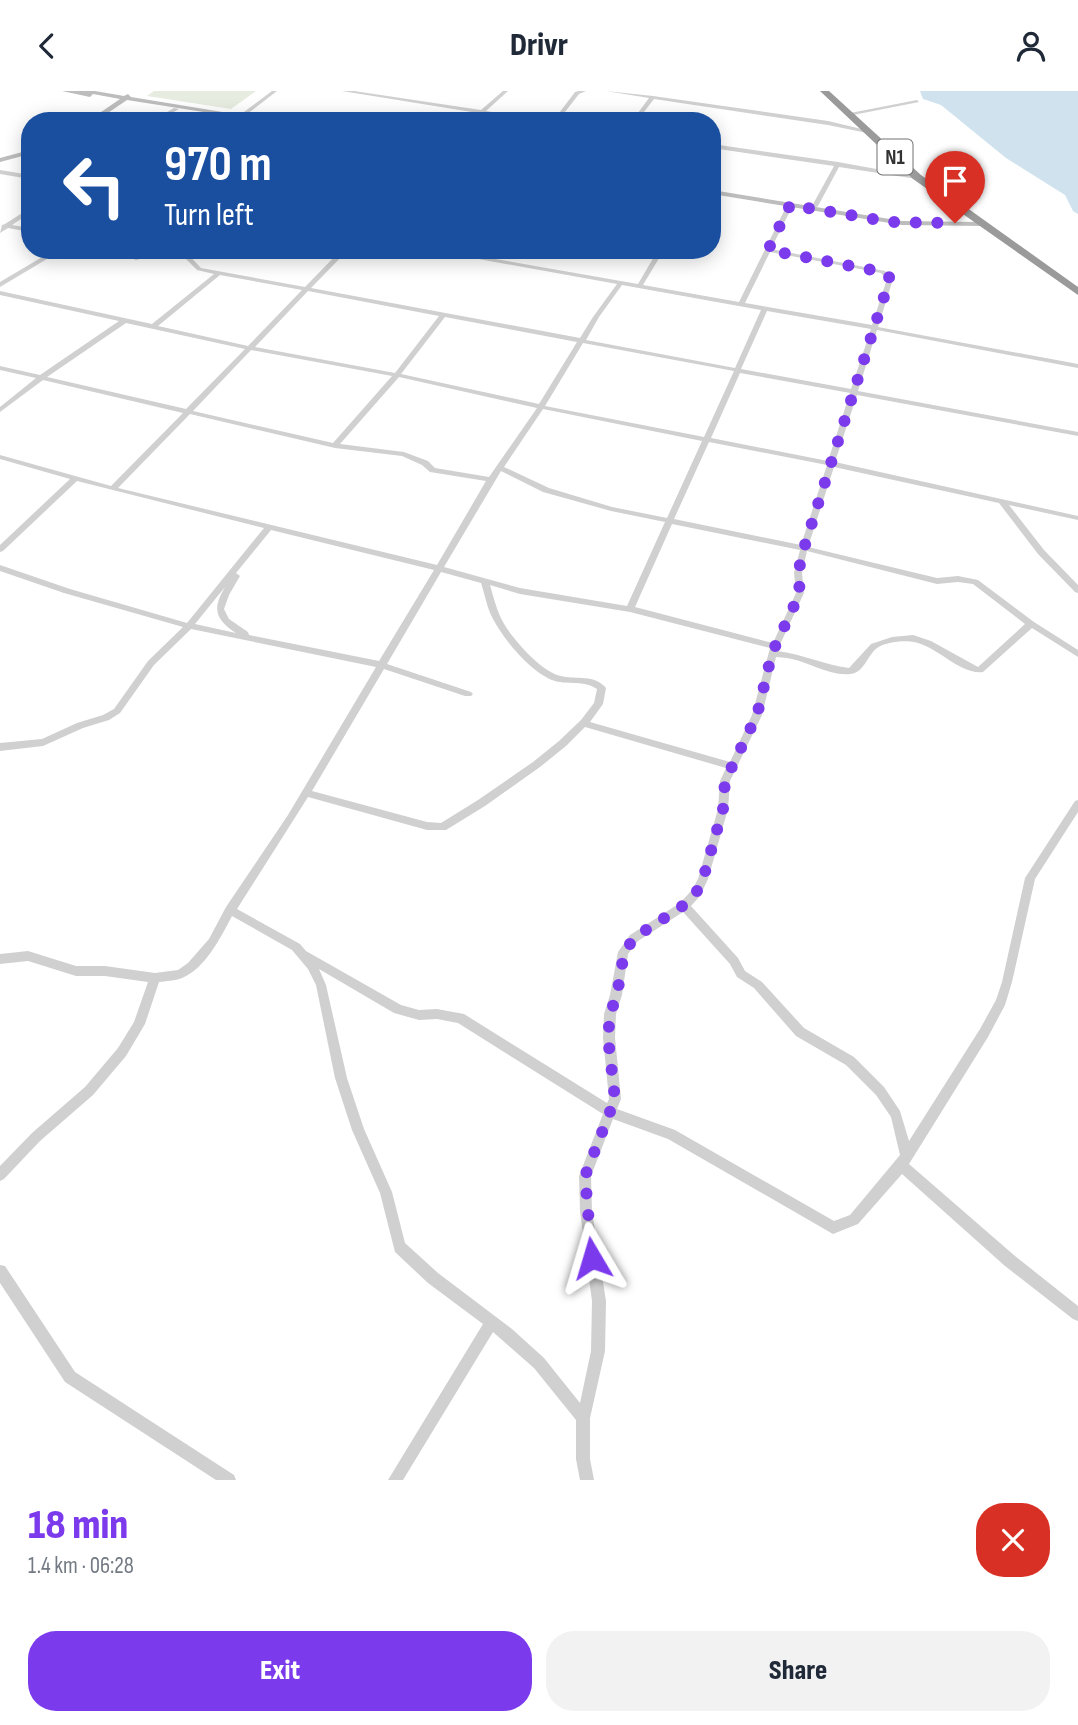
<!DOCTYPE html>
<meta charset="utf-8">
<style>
:root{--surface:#fff;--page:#f2f2f3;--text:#1f2937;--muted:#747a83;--accent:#7c3aed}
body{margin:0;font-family:"Sofia Sans Condensed",sans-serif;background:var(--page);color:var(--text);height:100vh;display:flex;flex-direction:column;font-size:26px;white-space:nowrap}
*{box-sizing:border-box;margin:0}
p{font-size:23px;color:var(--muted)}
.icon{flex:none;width:38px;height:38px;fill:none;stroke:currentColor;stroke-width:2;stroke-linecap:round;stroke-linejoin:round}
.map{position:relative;height:1389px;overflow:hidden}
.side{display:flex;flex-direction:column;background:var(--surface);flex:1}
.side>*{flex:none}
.hud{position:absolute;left:21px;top:21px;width:700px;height:147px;border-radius:28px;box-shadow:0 4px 18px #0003;background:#1a4fa0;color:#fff;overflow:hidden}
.pin{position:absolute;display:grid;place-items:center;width:60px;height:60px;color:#fff;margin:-72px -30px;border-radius:50% 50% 50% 0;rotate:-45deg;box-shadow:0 0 7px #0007}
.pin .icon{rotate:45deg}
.me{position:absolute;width:77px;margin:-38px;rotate:353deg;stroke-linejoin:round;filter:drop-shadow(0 0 5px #0008)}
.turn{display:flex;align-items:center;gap:24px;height:147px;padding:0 28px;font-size:32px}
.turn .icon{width:91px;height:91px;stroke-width:2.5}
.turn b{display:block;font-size:49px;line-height:60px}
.round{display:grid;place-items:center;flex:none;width:74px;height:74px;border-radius:28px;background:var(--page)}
.overview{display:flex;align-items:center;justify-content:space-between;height:119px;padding:0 28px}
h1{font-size:42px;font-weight:800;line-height:52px;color:var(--accent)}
.cta{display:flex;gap:14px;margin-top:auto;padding:14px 28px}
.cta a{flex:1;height:80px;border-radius:28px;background:var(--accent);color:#fff;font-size:28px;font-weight:800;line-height:80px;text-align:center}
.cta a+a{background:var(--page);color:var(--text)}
header{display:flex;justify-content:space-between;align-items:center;height:91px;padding:0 28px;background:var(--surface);font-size:32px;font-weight:800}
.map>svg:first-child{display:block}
.green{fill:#e6ecdf}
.water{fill:#cfe2ee}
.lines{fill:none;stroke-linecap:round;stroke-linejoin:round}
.street{fill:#d0d0d0;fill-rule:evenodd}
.secondary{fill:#bdbdbd;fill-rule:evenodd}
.highway{fill:#9a9a9a;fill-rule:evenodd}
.route{stroke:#7c3aed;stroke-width:12;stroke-dasharray:0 21.6}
.labels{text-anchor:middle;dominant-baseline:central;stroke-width:7;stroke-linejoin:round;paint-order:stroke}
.shield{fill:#fff;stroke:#707070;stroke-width:2}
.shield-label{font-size:21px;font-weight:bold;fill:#333}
</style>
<header><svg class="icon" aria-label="back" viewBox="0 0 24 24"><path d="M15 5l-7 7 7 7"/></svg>Drivr<svg class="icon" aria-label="person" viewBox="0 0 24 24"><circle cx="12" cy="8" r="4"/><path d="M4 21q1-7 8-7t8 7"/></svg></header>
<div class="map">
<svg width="1078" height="1389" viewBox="0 0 1078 1389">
<rect width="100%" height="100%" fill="#fff"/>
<path class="green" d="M154 0H256L231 18 147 5Z"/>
<path class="water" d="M920 0H1078V123L1073 120 1065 104 1006 67 941 14 923 8Z"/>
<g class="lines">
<path class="street" d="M272 0H277L238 30H232Z
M342 0H354L481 19 503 0H508L486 20 546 30H532L484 22 475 30H470L478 22Z
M579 0H586L579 3 558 30H553L575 1Z
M606 0 653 5 828 30 870 40 867 42 828 34 654 8 637 30H632L649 7Z
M917 9 919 11 848 25 845 23Z
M174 17 179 18 158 30H152Z
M712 53 838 71 920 86 917 88 839 76 818 115 815 117 812 115 834 75 712 57Z
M0 79 30 84V88L0 83Z
M790 112 793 114 771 158 885 180 893 188 878 236 1078 273V277L877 239 858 300 1078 341V345L857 304 835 371 1078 425V429L1009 414 1044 459 1078 494V502L1075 501 1038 463 999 412 834 376 808 456 937 487 958 485 978 489 1034 531 1078 559V566L1032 537 983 581C960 584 937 555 914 551 904 549 885 551 877 557 867 565 864 582 850 583 829 585 811 572 792 568 787 567 781 566 776 566L762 624 730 690 728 718 708 788 700 805 691 815 738 867 745 880 762 891 804 937 854 966 884 996 900 1020 909 1050 980 938 996 909 1002 891 1025 787 1075 710 1078 709V721L1035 788 1012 891 1005 914 988 946 909 1073 1015 1165 1078 1215V1230L1073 1228 1005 1175 902 1083 858 1133 833 1143 668 1048 613 1028 591 1085 592 1120 606 1210 605 1260 590 1327V1368L594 1389H580L576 1368V1329L534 1277 493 1241 403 1389H388L483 1233 428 1192 395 1161 380 1102 352 1039 335 987 316 894 308 878 292 859 232 825C221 846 205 878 182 887 175 890 166 890 159 891L145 933 126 965 93 1004 40 1050 4 1088 0 1090V1075L32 1042 85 996 118 957 134 931 148 891 105 885H76L28 870 0 873V863L28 860 76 875H105L155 882 178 879 188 872 209 848 226 816 288 724 376 576 191 538 154 574 120 622 109 629 83 637 43 655 0 660V652L42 648 77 632 103 624 114 618 148 570 183 536 64 502 0 480V474L70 498 187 532 264 437 77 390 3 460 0 461V454L70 388 0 368V364L111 395 183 322 43 289 0 321V316L36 287 0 279V275L40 284 119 230 0 204V200L152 233 214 183 197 179 177 159H184L201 177 305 196 341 159H348L311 197 580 247 593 226 617 193 429 159H444L638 193 658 159H664L643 194 739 211 787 114ZM770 161 881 182 887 188 872 234 745 212ZM220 184 302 199 248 255 158 235ZM622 194 761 219 735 277 586 249 599 226ZM308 200 439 225 395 282 255 256ZM767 220 871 238 851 298 741 278ZM445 226 577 251 539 313 401 283ZM126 232 245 258 186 318 47 286ZM583 252 734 280 704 346 545 315ZM251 259 392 285 333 352 193 320ZM740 282 850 302 828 370 711 347ZM399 286 537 317 489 386 435 377 428 370 404 361 340 353ZM543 318 702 350 667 427 612 416 549 397 504 376ZM190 323 335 357 402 365 422 374 430 381 486 390 437 474 118 397ZM709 351 827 374 801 454 674 428ZM501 380 543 401 611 420 665 431 627 515 520 497 444 476ZM672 433 800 459 794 482 796 502 773 552 635 516ZM271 439 434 479 379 570 249 544 248 541 229 528 224 518 229 504 240 485 236 482ZM807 460 937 493 958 491 973 493 1025 533 978 576 931 550 913 544 892 546 871 553 849 577C824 574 803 563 777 560L804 502 802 482ZM441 481 481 492C485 504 487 517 493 528 504 549 532 583 555 590 569 594 584 589 597 598L594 612 581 629 559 650 533 671 478 709 441 732 427 731 312 700 384 578 465 605H471L473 603 471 601 387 573ZM490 494 520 503 630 521 770 557 752 624 730 671 590 631 603 613 606 597C594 583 578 589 561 585 541 581 508 544 500 525 496 516 493 505 490 494ZM225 496C212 518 215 528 236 542L195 533ZM585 636 726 677 720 690 718 718 698 788 692 799 680 812 630 844 618 861 610 904 604 923 603 947 609 1008 607 1012 464 923 437 918 419 919 401 914 306 860 300 853 237 818 308 706 427 739H446L485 715 540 676 566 655ZM683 821 730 873 737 886 754 897 796 945 846 974 876 1004 891 1026 900 1064 850 1124 834 1130 675 1039 617 1018 621 1008 615 947 616 923 622 904 628 863 638 850ZM319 878 394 922 419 929 437 928 458 932 603 1023 579 1085 580 1120 592 1210 591 1260 580 1312 544 1267 512 1238 438 1182 405 1152 392 1101 364 1038 347 987 326 894Z
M30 117V122L12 134 30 137V141L8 137 0 142 2 134 5 133Z
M54 159H62L0 196V191Z
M107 159H117L136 165 160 159H171L136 169Z
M0 1174 5 1175 75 1281 234 1384 236 1389H216L65 1291 0 1192Z"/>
<path class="secondary" d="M62 0H95L124 5 128 3 131 6 278 30H261L127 9 96 30H88L120 8 93 3 90 6Z
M30 59V63L0 71V67Z
M712 99 902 130 983 131 987 133 983 135 902 134 712 103Z"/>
<path class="highway" d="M820 0H829L921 84 1078 196V204L913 88Z"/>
</g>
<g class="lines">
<path class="route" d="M592 1167 585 1085 615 1008 608 947 610 923 617 904 624 862 634 847 684 814 696 802 703 788 723 718 725 690 757 624 772 562 800 502 798 482 804 457 890 187 883 181 768 159 790 114 891 131 955 132"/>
</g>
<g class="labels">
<rect class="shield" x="877.5" y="48.5" width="35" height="35" rx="5"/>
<g class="shield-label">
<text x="895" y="66">N1</text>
</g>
</g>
</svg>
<div class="pin" style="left:955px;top:132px;background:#d93025"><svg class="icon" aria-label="arrive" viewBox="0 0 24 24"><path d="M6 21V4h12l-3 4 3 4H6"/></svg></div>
<svg class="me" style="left:592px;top:1167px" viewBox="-20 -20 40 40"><path d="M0-17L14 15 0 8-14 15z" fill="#7c3aed" stroke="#fff" stroke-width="4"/></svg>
<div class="hud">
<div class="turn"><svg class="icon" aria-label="left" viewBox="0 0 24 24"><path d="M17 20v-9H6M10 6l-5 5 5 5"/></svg><div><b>970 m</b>Turn left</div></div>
</div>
</div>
<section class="side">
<div class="overview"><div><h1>18 min</h1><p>1.4 km · 06:28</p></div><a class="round" style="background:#d93025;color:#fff"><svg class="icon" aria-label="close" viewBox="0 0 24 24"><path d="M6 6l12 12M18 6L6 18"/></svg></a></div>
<div class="cta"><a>Exit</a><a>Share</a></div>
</section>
